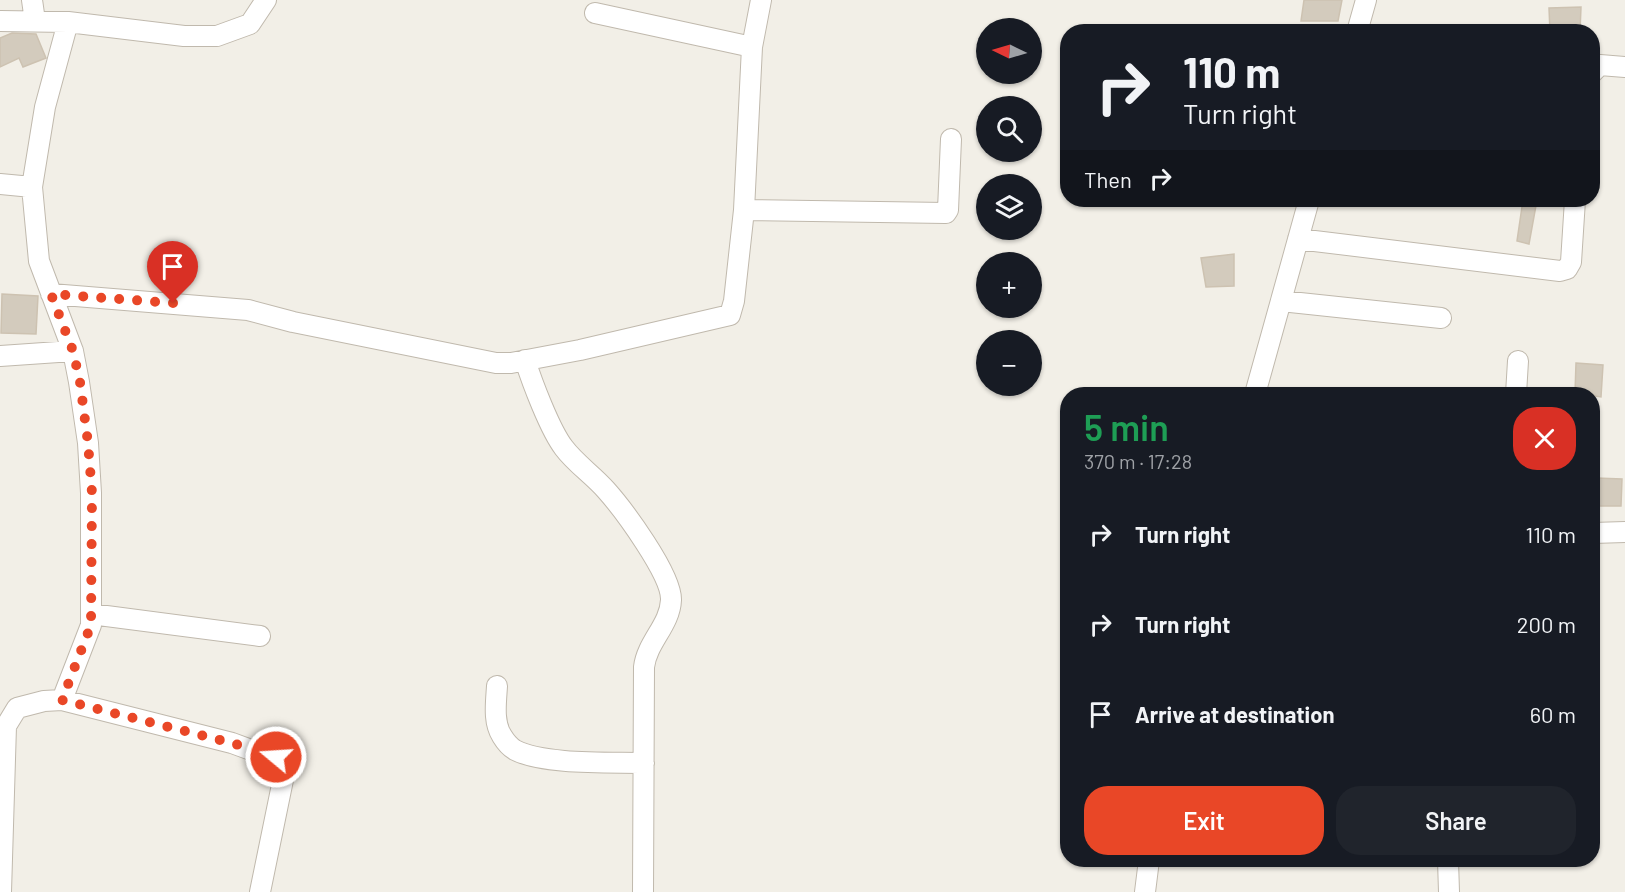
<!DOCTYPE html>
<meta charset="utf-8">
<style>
:root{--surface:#171b24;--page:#20242c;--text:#f1f3f6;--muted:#9ea1a6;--accent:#e94727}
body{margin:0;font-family:Barlow,sans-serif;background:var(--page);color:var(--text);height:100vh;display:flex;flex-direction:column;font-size:22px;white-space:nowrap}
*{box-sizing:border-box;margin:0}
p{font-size:20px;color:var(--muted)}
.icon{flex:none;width:33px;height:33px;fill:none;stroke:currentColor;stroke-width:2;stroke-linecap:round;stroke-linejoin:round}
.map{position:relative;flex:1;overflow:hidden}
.drawer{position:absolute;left:1060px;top:387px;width:540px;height:480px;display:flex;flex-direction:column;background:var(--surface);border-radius:24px;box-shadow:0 2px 4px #0004}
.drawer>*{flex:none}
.guide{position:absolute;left:1060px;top:24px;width:540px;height:183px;border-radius:24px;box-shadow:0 2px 4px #0004;background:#171b24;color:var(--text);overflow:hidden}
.needle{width:39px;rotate:275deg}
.fabs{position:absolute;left:976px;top:18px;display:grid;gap:12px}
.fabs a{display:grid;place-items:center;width:66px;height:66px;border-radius:50%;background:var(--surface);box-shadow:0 2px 4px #0004;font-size:30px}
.pin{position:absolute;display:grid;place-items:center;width:51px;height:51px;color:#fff;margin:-62px -26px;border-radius:50% 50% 50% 0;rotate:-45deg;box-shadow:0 0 6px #0007}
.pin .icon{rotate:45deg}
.me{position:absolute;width:66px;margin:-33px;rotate:288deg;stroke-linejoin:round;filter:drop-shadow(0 0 4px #0008)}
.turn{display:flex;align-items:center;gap:21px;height:126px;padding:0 24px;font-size:27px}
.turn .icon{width:78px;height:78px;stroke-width:2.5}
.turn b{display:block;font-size:42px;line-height:51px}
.then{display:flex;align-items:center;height:57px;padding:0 24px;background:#0003;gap:12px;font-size:22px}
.round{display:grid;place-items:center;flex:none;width:63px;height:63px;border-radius:24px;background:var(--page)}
.summary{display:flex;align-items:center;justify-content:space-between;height:102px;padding:0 24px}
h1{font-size:36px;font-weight:600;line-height:45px;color:#1e9e55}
.cta{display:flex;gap:12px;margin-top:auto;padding:12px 24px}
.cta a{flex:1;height:69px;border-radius:24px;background:var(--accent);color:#fff;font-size:24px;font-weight:600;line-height:69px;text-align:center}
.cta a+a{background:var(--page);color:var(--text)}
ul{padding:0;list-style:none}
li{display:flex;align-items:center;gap:18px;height:90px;padding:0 24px}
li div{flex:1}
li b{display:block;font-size:22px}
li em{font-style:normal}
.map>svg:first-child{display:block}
.building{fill:#d3cbbd;stroke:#cdc2b1;stroke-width:1.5}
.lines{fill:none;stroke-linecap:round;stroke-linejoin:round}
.minor-casing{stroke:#c0b9ad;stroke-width:22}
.minor{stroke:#fff;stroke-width:20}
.route{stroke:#e94727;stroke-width:10;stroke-dasharray:0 18}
</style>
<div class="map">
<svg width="1625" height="892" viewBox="0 0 1625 892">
<rect width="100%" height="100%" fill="#f2efe7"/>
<path class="building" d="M1304 0H1342L1338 21H1301Z
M1581 7 1580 32H1550L1549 8Z
M12 33 36 34 46 58 23 67 19 58 0 67V38Z
M1523 200H1537L1529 244 1517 241Z
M1234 254V286L1206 287 1201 258Z
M2 294 38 296 36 334 1 333Z
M1576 363 1603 365 1601 397 1575 393Z
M1596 478 1622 479 1621 506H1595Z"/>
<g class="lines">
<g class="minor-casing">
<path id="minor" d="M32 0 35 21
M595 13 752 47
M0 21 68 22 184 36H217L250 24 266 0
M68 22 45 107 32 187 39 261 73 351 79 382 88 443 91 493V625L62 700 232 743 281 761 284 775 260 892
M1357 32 1366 0
M1593 72 1600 65 1625 67
M0 184 32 187
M744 210 946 213 948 210 951 139
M1298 239 1560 271 1567 269 1571 262 1575 200
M51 294 248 310 293 322 496 363H511L580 350 730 315 734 301 744 210 752 47 761 0
M1281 301 1441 318
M0 356 73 351
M525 360C532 382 550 430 564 448 576 464 593 475 606 490 623 509 672 575 671 600 670 625 647 642 644 667L643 892
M1255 394 1309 200
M1516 394 1518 361
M1593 533 1625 532
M91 614 260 636
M497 686C496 703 493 722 502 736 505 741 510 747 515 750 544 765 610 762 644 763
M1448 860 1449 892
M1 892 6 726 17 708 44 701 62 700
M1145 892 1149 860"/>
</g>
<use href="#minor" class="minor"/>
</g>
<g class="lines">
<path class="route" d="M173 303 51 294 73 351 80 382 88 443 92 493 91 625 62 700 232 743 276 757"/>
</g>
</svg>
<div class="fabs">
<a><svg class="needle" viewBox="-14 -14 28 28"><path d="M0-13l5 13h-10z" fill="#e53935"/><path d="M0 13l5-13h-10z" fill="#9ea1a6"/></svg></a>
<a><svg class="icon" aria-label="search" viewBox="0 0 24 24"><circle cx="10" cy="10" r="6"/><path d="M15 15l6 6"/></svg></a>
<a><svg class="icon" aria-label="layers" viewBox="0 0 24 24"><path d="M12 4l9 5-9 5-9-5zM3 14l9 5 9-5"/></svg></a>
<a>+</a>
<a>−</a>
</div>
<div class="pin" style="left:173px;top:303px;background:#d93025"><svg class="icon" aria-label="arrive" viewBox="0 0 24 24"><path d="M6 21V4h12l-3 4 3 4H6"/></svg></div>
<svg class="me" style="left:276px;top:757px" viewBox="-20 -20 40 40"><circle r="17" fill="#e94727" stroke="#fff" stroke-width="3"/><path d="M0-11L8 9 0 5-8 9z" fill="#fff"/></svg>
<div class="guide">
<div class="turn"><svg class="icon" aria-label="right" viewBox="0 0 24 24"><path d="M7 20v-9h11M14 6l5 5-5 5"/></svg><div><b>110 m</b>Turn right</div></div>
<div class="then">Then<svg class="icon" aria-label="right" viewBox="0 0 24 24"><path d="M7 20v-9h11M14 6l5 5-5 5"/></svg></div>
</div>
<section class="drawer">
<div class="summary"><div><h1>5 min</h1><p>370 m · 17:28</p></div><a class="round" style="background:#d93025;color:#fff"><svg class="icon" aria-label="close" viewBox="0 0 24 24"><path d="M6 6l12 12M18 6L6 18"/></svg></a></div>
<ul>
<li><svg class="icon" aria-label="right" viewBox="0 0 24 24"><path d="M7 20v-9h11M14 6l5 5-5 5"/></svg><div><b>Turn right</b></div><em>110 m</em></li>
<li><svg class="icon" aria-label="right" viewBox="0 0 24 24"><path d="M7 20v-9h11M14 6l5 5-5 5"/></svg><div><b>Turn right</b></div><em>200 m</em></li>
<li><svg class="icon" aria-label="arrive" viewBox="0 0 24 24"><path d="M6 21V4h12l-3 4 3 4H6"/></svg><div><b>Arrive at destination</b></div><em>60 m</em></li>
</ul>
<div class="cta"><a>Exit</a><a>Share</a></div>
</section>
</div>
